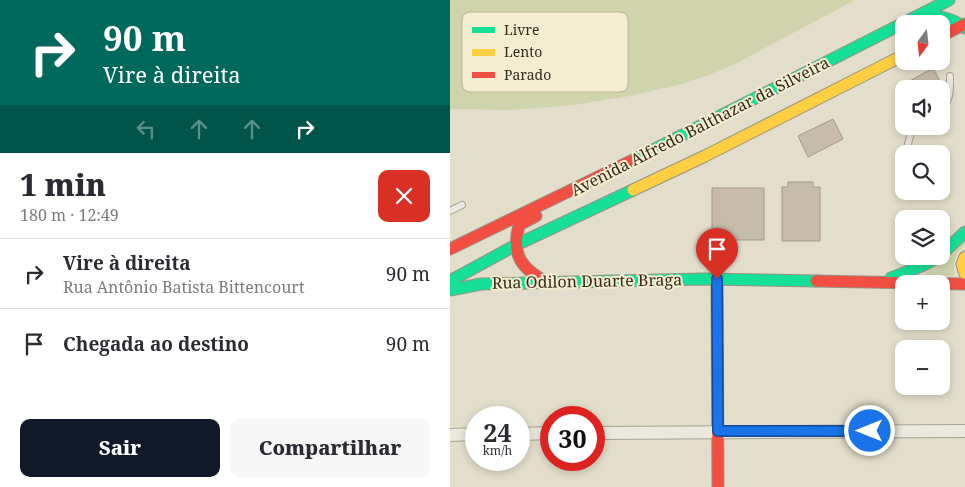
<!DOCTYPE html>
<html lang="pt">
<meta charset="utf-8">
<style>
:root{--surface:#fff;--page:#f7f7f7;--text:#2b2b33;--muted:#7c7c81;--line:#e1e1e2;--accent:#111827}
body{margin:0;font-family:"Noto Serif",serif;background:var(--page);color:var(--text);height:100vh;display:flex;flex-direction:column;font-size:19px;white-space:nowrap}
*{box-sizing:border-box;margin:0}
p{font-size:16px;color:var(--muted)}
.icon{flex:none;width:28px;height:28px;fill:none;stroke:currentColor;stroke-width:2;stroke-linecap:round;stroke-linejoin:round}
.map{position:relative;flex:1;overflow:hidden}
.side{display:flex;flex-direction:column;background:var(--surface);width:450px}
.side>*{flex:none}
.hud{background:#00695c;color:#fff;overflow:hidden}
.needle{width:32px;rotate:195deg}
.tools{position:absolute;left:445px;top:15px;display:grid;gap:10px}
.tools a{display:grid;place-items:center;width:55px;height:55px;border-radius:10px;background:var(--surface);box-shadow:0 2px 8px #0003;font-size:25px}
.speed{position:absolute;left:15px;top:406px;display:flex;gap:10px;font-size:25px;font-weight:700;text-align:center}
.speed>*{display:grid;place-content:center;width:65px;height:65px;border-radius:50%;background:var(--surface);box-shadow:0 2px 8px #0003;line-height:1}
.speed small{font-size:12px;font-weight:400}
.speed .limit{border:8px solid #d22;background:#fff;color:#111}
.pin{position:absolute;display:grid;place-items:center;width:42px;height:42px;color:#fff;margin:-51px -21px;border-radius:50% 50% 50% 0;rotate:-45deg;box-shadow:0 0 5px #0007}
.pin .icon{rotate:45deg}
.me{position:absolute;width:55px;margin:-28px;rotate:270deg;stroke-linejoin:round;filter:drop-shadow(0 0 4px #0008)}
.turn{display:flex;align-items:center;gap:18px;height:105px;padding:0 20px;font-size:22px}
.turn .icon{width:65px;height:65px;stroke-width:2.5}
.turn b{display:block;font-size:35px;line-height:42px}
.lanes{display:flex;align-items:center;height:48px;padding:0 20px;background:#0003;justify-content:center;gap:25px;direction:ltr}
.lanes .off{opacity:.35}
.round{display:grid;place-items:center;flex:none;width:52px;height:52px;border-radius:10px;background:var(--page)}
.overview{display:flex;align-items:center;justify-content:space-between;height:85px;padding:0 20px}
h1{font-size:30px;font-weight:800;line-height:38px}
.button{display:flex;gap:10px;margin-top:auto;padding:10px 20px}
.button a{flex:1;height:58px;border-radius:10px;background:var(--accent);color:#fff;font-size:20px;font-weight:800;line-height:58px;text-align:center}
.button a+a{background:var(--page);color:var(--text)}
ul{padding:0;list-style:none}
li{display:flex;align-items:center;gap:15px;height:70px;padding:0 20px;border-top:1px solid var(--line)}
li div{flex:1}
li b{display:block;font-size:19px}
li em{font-style:normal}
main{display:flex;flex:1;min-height:0}
.map>svg:first-child{display:block}
.green{fill:#d0d4ad}
.building{fill:#c7bcac;stroke:#a39a8b}
.lines{fill:none;stroke-linecap:round;stroke-linejoin:round}
.lane-casing{stroke:#a8a295;stroke-width:8}
.street-casing{stroke:#a8a295;stroke-width:14}
.fast-casing{stroke:#989284;stroke-width:13}
.slow-casing{stroke:#989284;stroke-width:13}
.jam-casing{stroke:#989284;stroke-width:13}
.lane{stroke:#ebe8dd;stroke-width:6}
.street{stroke:#ebe8dd;stroke-width:12}
.fast{stroke:#16e098;stroke-width:11}
.slow{stroke:#ffcf43;stroke-width:11}
.jam{stroke:#f24e42;stroke-width:11}
.route-casing{stroke:#114b97;stroke-width:12}
.route{stroke:#1a73e8;stroke-width:9}
.labels{text-anchor:middle;dominant-baseline:central;stroke-width:4;stroke-linejoin:round;paint-order:stroke}
.street-label{font-size:16px;fill:#362b1d;stroke:#f5edd0}
.key{fill:#f5edd0;stroke:#bcb39a;stroke-width:1}
.key-label{font-size:14px;fill:#362b1d}
</style>
<main>
<section class="side">
<div class="hud">
<div class="turn"><svg class="icon" aria-label="right" viewBox="0 0 24 24"><path d="M7 20v-9h11M14 6l5 5-5 5"/></svg><div><b>90 m</b>Vire à direita</div></div>
<div class="lanes"><svg class="icon off" aria-label="left" viewBox="0 0 24 24"><path d="M17 20v-9H6M10 6l-5 5 5 5"/></svg><svg class="icon off" aria-label="ahead" viewBox="0 0 24 24"><path d="M12 20V5M6 11l6-6 6 6"/></svg><svg class="icon off" aria-label="ahead" viewBox="0 0 24 24"><path d="M12 20V5M6 11l6-6 6 6"/></svg><svg class="icon" aria-label="right" viewBox="0 0 24 24"><path d="M7 20v-9h11M14 6l5 5-5 5"/></svg></div>
</div>
<div class="overview"><div><h1>1 min</h1><p>180 m · 12:49</p></div><a class="round" style="background:#d93025;color:#fff"><svg class="icon" aria-label="close" viewBox="0 0 24 24"><path d="M6 6l12 12M18 6L6 18"/></svg></a></div>
<ul>
<li><svg class="icon" aria-label="right" viewBox="0 0 24 24"><path d="M7 20v-9h11M14 6l5 5-5 5"/></svg><div><b>Vire à direita</b><p>Rua Antônio Batista Bittencourt</p></div><em>90 m</em></li>
<li><svg class="icon" aria-label="arrive" viewBox="0 0 24 24"><path d="M6 21V4h12l-3 4 3 4H6"/></svg><div><b>Chegada ao destino</b></div><em>90 m</em></li>
</ul>
<div class="button"><a>Sair</a><a>Compartilhar</a></div>
</section>
<div class="map">
<svg width="515" height="487" viewBox="0 0 515 487">
<rect width="100%" height="100%" fill="#e3decb"/>
<path class="green" d="M0 0H405L285 64 259 75 232 84 180 96 123 105 62 110 0 109Z
M515 241V245C506 253 502 262 505 275L503 276 477 275 474 274Z"/>
<path class="building" d="M483 68 494 89H461L458 82Z
M383 119 393 139 358 157 348 136Z
M338 182H363V187H370V241H332V187H338Z
M262 188H314V240H262Z"/>
<g class="lines">
<g class="lane-casing">
<path id="lane" d="M491 110C501 100 500 90 500 76
M456 152 461 132 467 126
M0 211 12 205"/>
</g>
<g class="street-casing">
<path id="street" d="M144 433 515 431
M69 434 101 433
M0 435 26 434"/>
</g>
<g class="fast-casing">
<path id="fast" d="M471 15C488 15 502 18 515 28
M185 159 499 0
M491 255 515 232
M441 278 474 265 489 256
M0 281 66 245 183 190
M0 290 31 284 253 279 366 281"/>
</g>
<g class="slow-casing">
<path id="slow" d="M183 190 255 156 454 55
M515 257 512 264 515 274"/>
</g>
<g class="jam-casing">
<path id="jam" d="M491 36 515 24
M86 216 69 225C61 254 71 269 97 282
M0 249 185 159
M267 279 268 487
M366 281 515 284"/>
</g>
<use href="#lane" class="lane"/>
<use href="#street" class="street"/>
<use href="#fast" class="fast"/>
<use href="#slow" class="slow"/>
<use href="#jam" class="jam"/>
</g>
<g class="lines">
<g class="route-casing">
<path id="route" d="M267 279 268 431H420"/>
</g>
<use href="#route" class="route"/>
</g>
<g class="labels">
<g class="street-label">
<text transform="translate(250 126) rotate(-27)">Avenida Alfredo Balthazar da Silveira</text>
<text transform="translate(137 281) rotate(-1)">Rua Odilon Duarte Braga</text>
</g>
</g>
<rect x="12" y="12" width="166" height="80" rx="8" class="key"/>
<rect x="22" y="27" width="23" height="6" fill="#16e098"/>
<rect x="22" y="49" width="23" height="7" fill="#ffcf43"/>
<rect x="22" y="72" width="23" height="6" fill="#f24e42"/>
<g class="key-label">
<text x="54" y="35">Livre</text>
<text x="54" y="57">Lento</text>
<text x="54" y="80">Parado</text>
</g>
</svg>
<div class="tools">
<a><svg class="needle" viewBox="-14 -14 28 28"><path d="M0-13l5 13h-10z" fill="#e53935"/><path d="M0 13l5-13h-10z" fill="#7c7c81"/></svg></a>
<a><svg class="icon" aria-label="sound" viewBox="0 0 24 24"><path d="M4 9h4l5-4v14l-5-4H4zM17 9q2 3 0 6"/></svg></a>
<a><svg class="icon" aria-label="search" viewBox="0 0 24 24"><circle cx="10" cy="10" r="6"/><path d="M15 15l6 6"/></svg></a>
<a><svg class="icon" aria-label="layers" viewBox="0 0 24 24"><path d="M12 4l9 5-9 5-9-5zM3 14l9 5 9-5"/></svg></a>
<a>+</a>
<a>−</a>
</div>
<div class="speed"><div>24<small>km/h</small></div><div class="limit">30</div></div>
<div class="pin" style="left:267px;top:279px;background:#d93025"><svg class="icon" aria-label="arrive" viewBox="0 0 24 24"><path d="M6 21V4h12l-3 4 3 4H6"/></svg></div>
<svg class="me" style="left:420px;top:431px" viewBox="-20 -20 40 40"><circle r="17" fill="#1a73e8" stroke="#fff" stroke-width="3"/><path d="M0-11L8 9 0 5-8 9z" fill="#fff"/></svg>
</div>
</main>
